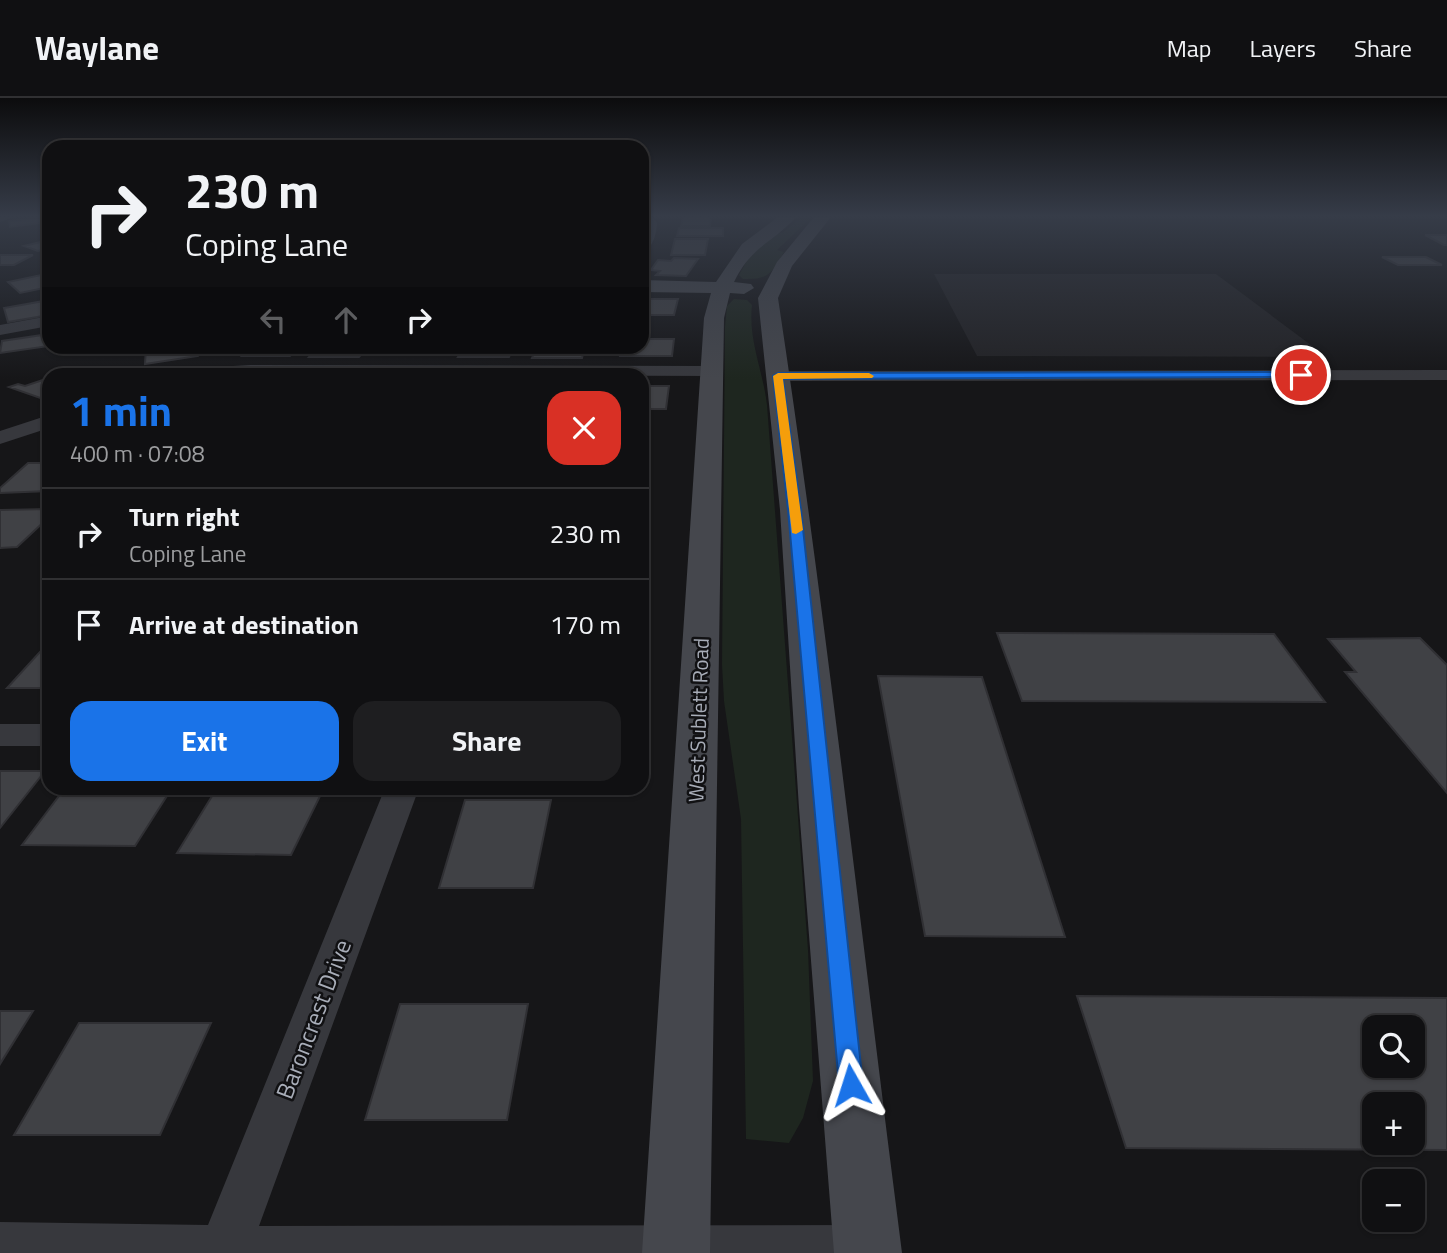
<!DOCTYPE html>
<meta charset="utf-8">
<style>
:root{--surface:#101012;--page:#1e1e20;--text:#f1f3f6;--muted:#9c9d9f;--line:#303032;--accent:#1a73e8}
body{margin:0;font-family:"Titillium Web",sans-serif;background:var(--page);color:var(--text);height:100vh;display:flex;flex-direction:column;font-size:26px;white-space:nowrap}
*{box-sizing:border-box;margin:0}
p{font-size:23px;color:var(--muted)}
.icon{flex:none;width:38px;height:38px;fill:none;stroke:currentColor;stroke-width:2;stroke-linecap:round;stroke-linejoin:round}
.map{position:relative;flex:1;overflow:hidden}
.side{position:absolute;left:42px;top:270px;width:607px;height:427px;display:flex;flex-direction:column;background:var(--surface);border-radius:21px;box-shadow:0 2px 5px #0004,0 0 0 2px var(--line)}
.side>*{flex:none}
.hud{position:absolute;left:42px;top:42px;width:607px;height:214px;border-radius:21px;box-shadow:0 2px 5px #0004,0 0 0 2px var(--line);background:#101012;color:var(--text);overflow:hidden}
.buttons{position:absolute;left:1362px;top:917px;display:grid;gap:14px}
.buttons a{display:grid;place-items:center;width:63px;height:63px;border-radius:14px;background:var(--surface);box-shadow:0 2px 5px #0004,0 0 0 2px var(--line);font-size:35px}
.pin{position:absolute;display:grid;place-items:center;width:60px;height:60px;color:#fff;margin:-30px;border:4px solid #fff;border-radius:50%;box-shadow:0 2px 7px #0007}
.me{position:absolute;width:77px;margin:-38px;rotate:354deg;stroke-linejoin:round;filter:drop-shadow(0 0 5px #0008)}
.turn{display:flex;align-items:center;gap:24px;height:147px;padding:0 28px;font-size:32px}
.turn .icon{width:91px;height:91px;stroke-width:2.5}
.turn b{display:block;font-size:49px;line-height:60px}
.lanes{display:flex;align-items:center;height:66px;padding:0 28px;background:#0003;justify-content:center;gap:35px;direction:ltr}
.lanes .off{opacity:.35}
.round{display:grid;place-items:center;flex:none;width:74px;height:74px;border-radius:21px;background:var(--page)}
.head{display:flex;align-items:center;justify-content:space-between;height:119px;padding:0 28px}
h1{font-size:42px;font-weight:700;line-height:52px;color:var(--accent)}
.cta{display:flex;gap:14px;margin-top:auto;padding:14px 28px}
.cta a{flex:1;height:80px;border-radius:21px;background:var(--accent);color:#fff;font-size:28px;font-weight:700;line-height:80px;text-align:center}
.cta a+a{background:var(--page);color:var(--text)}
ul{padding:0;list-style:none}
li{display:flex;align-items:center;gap:21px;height:91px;padding:0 28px;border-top:2px solid var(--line)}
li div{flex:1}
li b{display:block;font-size:26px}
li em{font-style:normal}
header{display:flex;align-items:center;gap:42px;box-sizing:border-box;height:98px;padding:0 35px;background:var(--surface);border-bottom:2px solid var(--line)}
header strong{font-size:33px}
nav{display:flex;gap:38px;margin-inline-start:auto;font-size:24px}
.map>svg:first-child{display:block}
.built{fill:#222225}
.green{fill:#1e261f}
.building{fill:#404145;stroke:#303034;stroke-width:2;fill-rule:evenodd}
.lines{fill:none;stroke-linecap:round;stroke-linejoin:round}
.street{fill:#37383d;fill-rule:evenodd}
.secondary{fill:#45474d;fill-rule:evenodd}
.route{fill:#1a73e8;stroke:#114b97;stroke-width:2}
.slow{fill:#f59e0b}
.labels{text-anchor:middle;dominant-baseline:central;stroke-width:5;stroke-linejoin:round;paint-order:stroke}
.street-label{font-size:21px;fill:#a8adb8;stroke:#111113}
.near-street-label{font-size:24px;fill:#a8adb8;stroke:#111113}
</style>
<header>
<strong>Waylane</strong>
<nav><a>Map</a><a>Layers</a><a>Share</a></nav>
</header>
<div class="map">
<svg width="1447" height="1155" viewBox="0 0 1447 1155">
<rect width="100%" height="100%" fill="#161618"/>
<path class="built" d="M934 176H1216L1327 259 977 258Z"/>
<path class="green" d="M803 119H812L777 152 784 154C771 175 770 182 743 181L739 177 749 159 775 134 782 135Z
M734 201 747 202 752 207C748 242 763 272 767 307L808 852 813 983 803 1020 789 1045 746 1041 741 721 724 603 722 567 725 229 727 208Z"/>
<path class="building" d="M46 119 48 124 10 129 9 123Z
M683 119H711L710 128H681Z
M679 130H723V138H677Z
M1425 137H1447V147H1444Z
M675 141H708L705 157H671Z
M49 142V150L38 153 24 148Z
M0 157H33L14 167H0Z
M1382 159H1426L1442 167H1398Z
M674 160 698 161 686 178 656 177 660 173 651 172 658 162 671 163Z
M41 177 49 184V189L20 195 8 184Z
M644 201H678L674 217H642Z
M44 203 49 217 8 224 4 210Z
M49 236V248L0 255 2 243Z
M642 241H674L672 258H620L622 248H642Z
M146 248H163L162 251 199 248 198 258 145 266Z
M251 248H299L290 258H242Z
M319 248H374L370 253H364L359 259H309Z
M388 248H443L438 257H382Z
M465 248H514L509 259H458Z
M537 248H585L582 260H532Z
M49 280V301L46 302 9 289 18 286 25 288Z
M642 288H669L666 311H642Z
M28 365H49V393L0 395V390Z
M49 411V419L17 449 0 450V412Z
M997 535 1274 536 1325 604 1022 603Z
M1420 540 1447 567V695L1345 574H1356L1328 541Z
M49 544V590H7Z
M878 578 982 579 1065 839 925 838Z
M0 673H45L0 730Z
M65 690H172L135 748 22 747Z
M217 690H324L291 757 177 755Z
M465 702H551L533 790H439Z
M1077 898 1447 900V1052L1126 1050ZM1374 929H1412V968H1374ZM1374 1006H1412V1045H1374Z
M400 906H528L507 1022H365Z
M0 913H33L0 966Z
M79 925H211L160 1037H14Z"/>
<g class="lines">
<path class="street" d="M0 119H14L0 124Z
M642 119H652L657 125C657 135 652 152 642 155L645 126Z
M49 218V228L0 237V227Z
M250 267 712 268 721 273 712 278 173 276 182 271Z
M1447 272V282L778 283 769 278 778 273Z
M49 317V330L0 346V333Z
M0 626H49V648H0Z
M385 690H419L259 1128 868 1127 886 1135 893 1155H0V1124L208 1127Z"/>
<path class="secondary" d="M778 119H796C773 145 752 147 734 184L751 186 754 190 744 196 730 195 724 220 710 1155H642L704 220 711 195 642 194V182L716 184 742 146Z
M814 119H831L792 168 778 200C826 517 861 837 902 1155H834L799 710 780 412 758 200 777 164Z"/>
</g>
<linearGradient id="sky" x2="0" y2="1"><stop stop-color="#0c0c0d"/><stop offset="0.42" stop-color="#363c48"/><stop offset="1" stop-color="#363c48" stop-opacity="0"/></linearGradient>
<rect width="1447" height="281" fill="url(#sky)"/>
<path class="route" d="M1301 274 1304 275V279L783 281 801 412 863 987 859 995 851 999 842 995 839 987 788 412 773 278 778 275Z"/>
<path class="slow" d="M869 275 874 278 872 280 783 281 803 432 796 436 792 435 773 278 778 275Z"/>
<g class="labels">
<g class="street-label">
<text transform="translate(698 622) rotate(-88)">West Sublett Road</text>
</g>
<g class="near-street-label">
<text transform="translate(313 921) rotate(-69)">Baroncrest Drive</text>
</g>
</g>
</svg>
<div class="buttons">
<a><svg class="icon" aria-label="search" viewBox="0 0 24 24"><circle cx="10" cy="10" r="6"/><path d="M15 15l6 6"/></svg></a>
<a>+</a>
<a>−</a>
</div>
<div class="pin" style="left:1301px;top:277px;background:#d93025"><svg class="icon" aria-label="arrive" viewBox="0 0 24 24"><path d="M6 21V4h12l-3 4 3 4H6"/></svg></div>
<svg class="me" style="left:851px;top:987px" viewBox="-20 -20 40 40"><path d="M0-17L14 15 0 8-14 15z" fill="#1a73e8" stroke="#fff" stroke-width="4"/></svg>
<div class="hud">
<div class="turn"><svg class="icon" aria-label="right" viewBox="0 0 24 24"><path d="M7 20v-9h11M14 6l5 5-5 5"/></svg><div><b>230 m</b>Coping Lane</div></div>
<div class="lanes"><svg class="icon off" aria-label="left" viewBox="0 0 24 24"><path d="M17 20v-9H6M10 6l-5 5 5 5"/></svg><svg class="icon off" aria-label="ahead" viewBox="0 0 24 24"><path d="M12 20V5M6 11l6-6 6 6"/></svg><svg class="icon" aria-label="right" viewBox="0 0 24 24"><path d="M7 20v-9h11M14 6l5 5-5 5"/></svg></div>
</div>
<section class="side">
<div class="head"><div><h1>1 min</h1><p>400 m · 07:08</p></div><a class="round" style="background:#d93025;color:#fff"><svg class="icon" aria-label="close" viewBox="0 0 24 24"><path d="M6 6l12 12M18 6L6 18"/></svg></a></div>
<ul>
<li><svg class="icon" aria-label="right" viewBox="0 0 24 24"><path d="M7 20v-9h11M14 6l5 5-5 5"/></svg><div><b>Turn right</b><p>Coping Lane</p></div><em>230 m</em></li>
<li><svg class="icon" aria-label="arrive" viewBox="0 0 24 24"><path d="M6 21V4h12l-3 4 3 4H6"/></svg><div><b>Arrive at destination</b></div><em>170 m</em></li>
</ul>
<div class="cta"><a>Exit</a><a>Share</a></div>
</section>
</div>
